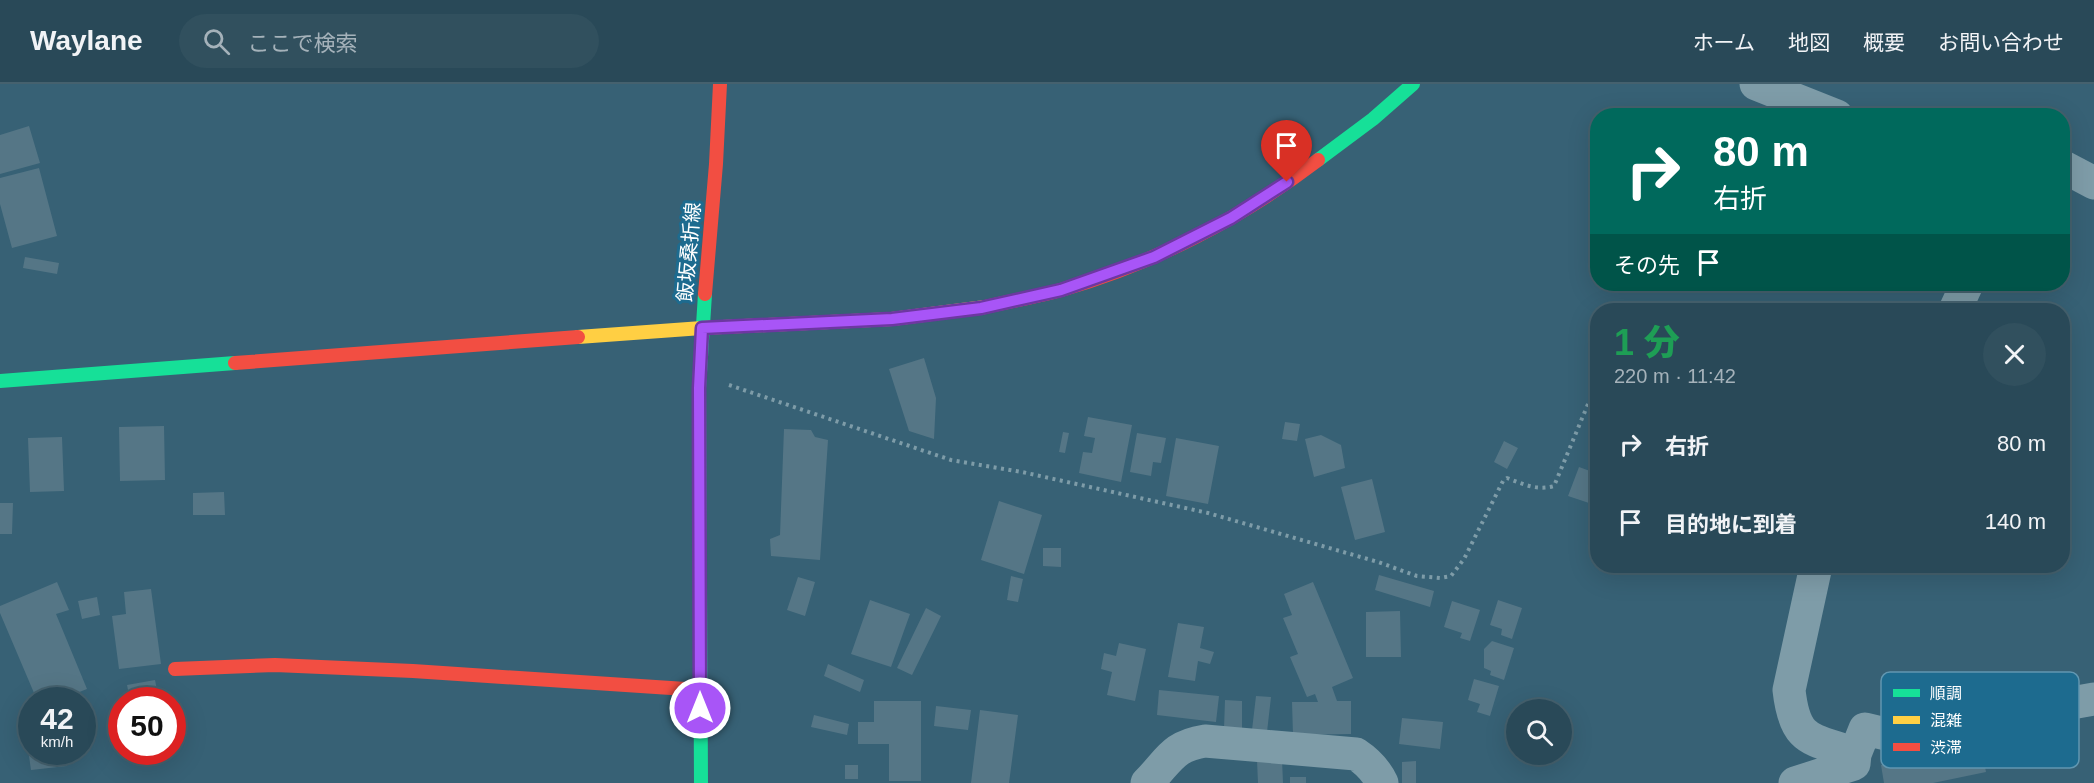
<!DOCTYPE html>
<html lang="ja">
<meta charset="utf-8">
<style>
:root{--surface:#294958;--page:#31505e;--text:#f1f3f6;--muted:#a5b2ba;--line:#45616e}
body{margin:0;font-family:Helvetica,"Noto Sans JP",sans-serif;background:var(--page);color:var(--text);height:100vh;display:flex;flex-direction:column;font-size:22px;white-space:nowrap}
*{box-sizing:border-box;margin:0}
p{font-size:20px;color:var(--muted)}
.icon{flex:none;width:33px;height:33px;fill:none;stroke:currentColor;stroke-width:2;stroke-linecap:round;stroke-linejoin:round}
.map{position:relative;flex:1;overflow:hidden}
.drawer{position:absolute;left:1590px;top:219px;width:480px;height:270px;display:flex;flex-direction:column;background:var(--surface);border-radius:24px;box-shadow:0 6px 24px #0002,0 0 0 2px var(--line)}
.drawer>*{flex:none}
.banner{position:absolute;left:1590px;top:24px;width:480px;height:183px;border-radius:24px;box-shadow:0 6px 24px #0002,0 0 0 2px var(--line);background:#00695c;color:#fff;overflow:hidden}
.controls{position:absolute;left:1506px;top:615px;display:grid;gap:12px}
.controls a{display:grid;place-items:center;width:66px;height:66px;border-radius:50%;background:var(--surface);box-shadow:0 6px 24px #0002,0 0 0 2px var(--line);font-size:30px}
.speed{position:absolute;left:18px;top:603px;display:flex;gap:12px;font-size:30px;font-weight:700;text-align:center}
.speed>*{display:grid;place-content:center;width:78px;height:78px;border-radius:50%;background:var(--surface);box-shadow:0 6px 24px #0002,0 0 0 2px var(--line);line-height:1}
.speed small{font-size:15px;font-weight:400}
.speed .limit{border:9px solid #d22;background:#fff;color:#111}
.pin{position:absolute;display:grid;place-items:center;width:51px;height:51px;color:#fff;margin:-62px -26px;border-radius:50% 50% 50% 0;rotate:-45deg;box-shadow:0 0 6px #0007}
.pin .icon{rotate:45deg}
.me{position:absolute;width:66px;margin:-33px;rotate:0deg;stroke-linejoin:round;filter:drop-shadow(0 0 4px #0008)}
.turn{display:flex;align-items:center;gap:21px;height:126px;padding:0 24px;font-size:27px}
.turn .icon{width:78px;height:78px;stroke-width:2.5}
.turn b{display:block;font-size:42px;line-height:51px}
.then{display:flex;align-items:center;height:57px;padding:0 24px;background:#0003;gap:12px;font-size:22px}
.round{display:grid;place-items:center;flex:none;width:63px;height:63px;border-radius:32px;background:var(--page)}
.overview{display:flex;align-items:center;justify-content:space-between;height:102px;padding:0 24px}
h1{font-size:36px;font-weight:800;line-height:45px;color:#1e9e55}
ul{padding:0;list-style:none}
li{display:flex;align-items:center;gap:18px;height:78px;padding:0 24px}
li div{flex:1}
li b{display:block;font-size:22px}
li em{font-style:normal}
header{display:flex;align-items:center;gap:36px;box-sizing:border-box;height:84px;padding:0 30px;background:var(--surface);border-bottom:2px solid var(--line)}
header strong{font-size:28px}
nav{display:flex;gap:33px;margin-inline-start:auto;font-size:21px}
.search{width:420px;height:54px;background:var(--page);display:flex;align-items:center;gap:15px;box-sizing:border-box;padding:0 21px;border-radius:33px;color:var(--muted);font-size:22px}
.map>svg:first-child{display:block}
.building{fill:#557686}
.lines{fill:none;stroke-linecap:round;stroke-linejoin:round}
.path{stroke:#7e9ca8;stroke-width:4;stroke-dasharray:3 4.5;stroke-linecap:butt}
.street{stroke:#7e9ca8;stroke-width:33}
.fast{stroke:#16e098;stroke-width:14}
.slow{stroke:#ffcf43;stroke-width:14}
.jam{stroke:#f24e42;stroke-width:14}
.route-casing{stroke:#6d37a1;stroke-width:15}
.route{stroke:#a855f7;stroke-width:10}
.labels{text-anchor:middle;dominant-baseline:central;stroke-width:6;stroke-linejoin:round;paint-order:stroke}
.street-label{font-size:20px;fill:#fff;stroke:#1d6b8f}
.key{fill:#1d6b8f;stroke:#6197b1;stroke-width:1.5}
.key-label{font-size:16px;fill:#fff}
</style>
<header>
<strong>Waylane</strong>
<div class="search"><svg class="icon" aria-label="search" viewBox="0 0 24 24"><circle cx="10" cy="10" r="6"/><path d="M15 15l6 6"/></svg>ここで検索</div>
<nav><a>ホーム</a><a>地図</a><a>概要</a><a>お問い合わせ</a></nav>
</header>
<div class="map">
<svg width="2094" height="699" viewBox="0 0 2094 699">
<rect width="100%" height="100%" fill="#376175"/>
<path class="building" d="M29 42 40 79 0 90V51Z
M39 84 57 152 12 164 0 120V94Z
M25 173 59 179 57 190 23 184Z
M924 274 936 314 934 355 909 347 889 285Z
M1088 333 1132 341 1121 398 1079 389 1083 368 1092 369 1095 354 1084 352Z
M1285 338 1300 340 1297 357 1282 355Z
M164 342 165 396 120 397 119 343Z
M784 345 811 346 815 353 828 356 820 476 771 472 770 455 780 451Z
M1063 348 1069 349 1065 369 1059 368Z
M1137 349 1166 354 1161 379 1153 378 1151 392 1130 388Z
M1321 351 1341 361 1345 384 1314 393 1305 355Z
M62 353 64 407 30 408 28 354Z
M1176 354 1219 362 1208 420 1166 412Z
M1504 357 1518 364 1507 385 1494 378Z
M1598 367V422L1568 412 1579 383 1590 387Z
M1372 395 1385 448 1355 456 1341 403Z
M224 408 225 431H193V409Z
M999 417 1042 431 1024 490 981 476Z
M0 419H13L12 450H0Z
M1043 464H1061V483L1043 482Z
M1379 491 1434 507 1430 523 1375 506Z
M1011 492 1023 495 1018 518 1007 516Z
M798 493 815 498 805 532 787 526Z
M57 498 69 526 56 530 87 605 59 616H37L0 529V522Z
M1313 498 1353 594 1332 603 1337 617H1351V650L1293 651 1292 618H1318L1315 610 1307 613 1290 573 1298 570 1283 534 1292 531 1284 510Z
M151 505 161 580 119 585 112 532 126 530 124 508Z
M97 513 100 531 82 535 78 517Z
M870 516 910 530 891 583 851 570Z
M1498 516 1522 524 1512 555 1501 551 1502 545 1490 541Z
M1452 517 1480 526 1470 557 1460 554 1462 549 1444 543Z
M926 524 941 532 912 591 897 584Z
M1400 527 1401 573H1366V528Z
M1178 539 1204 543 1200 564 1214 568 1210 580 1198 577 1195 597 1168 593Z
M1492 557 1514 564 1504 596 1490 591 1491 587 1484 584V565Z
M1119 559 1146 565 1135 617 1107 611 1112 588 1101 585 1104 569 1116 572Z
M828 580 864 596 860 608 824 592Z
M1474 595 1499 602 1490 632 1477 628 1480 620 1468 616Z
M155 596 159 616H130L127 601Z
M1159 606 1219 612 1216 638 1157 631Z
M1256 612 1271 613 1267 648 1252 646Z
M1225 616 1242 617V645H1224Z
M874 617H921V697H889V660H858V638H874Z
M936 622 971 626 968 646 934 642Z
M980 626 1018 631 1009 699H971Z
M814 631 849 640 847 651 811 643Z
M82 632H91L92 661 82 662Z
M1402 634 1443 638 1440 665 1399 660Z
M26 651H32V668H65L67 682 31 686Z
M1981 662 1986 688 1933 699H1884L1881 681Z
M1282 675 1283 699H1258L1257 676Z
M1416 677V699H1402V678Z
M845 681H858V695H845Z
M1290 693H1306V699H1290Z"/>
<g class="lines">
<path class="path" d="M729 301 951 376 1022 388 1208 429 1378 478 1417 492 1440 494 1451 492 1464 475 1503 397 1507 394C1523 400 1537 407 1554 402L1598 296"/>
<path class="street" d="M1756 0 1837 32
M2062 82 2094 99
M1955 226 1967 200
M1816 482 1789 606C1795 660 1812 654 1855 670
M1147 699C1169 677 1172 662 1205 657L1356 670C1368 678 1376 686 1382 699
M1795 699 1854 680 1855 670 1865 645 1890 651 2094 615"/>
<path class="fast" d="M1318 76 1373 35 1413 0
M0 297 235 279
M701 699 699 304 705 210"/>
<path class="slow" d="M578 253 702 244 892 235 985 223"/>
<path class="jam" d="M705 210 716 80 720 0
M985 223C1010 217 1036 213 1061 206 1153 180 1242 134 1318 76
M235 279 578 253
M175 585 275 581 413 587 701 606"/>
</g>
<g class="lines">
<g class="route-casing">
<path id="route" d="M700 624 699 304 702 244 892 235 981 224 1061 206 1154 173 1231 134 1287 98"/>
</g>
<use href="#route" class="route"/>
</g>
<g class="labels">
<g class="street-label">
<text transform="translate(689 168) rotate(-85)">飯坂桑折線</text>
</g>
</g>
<rect x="1881" y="588" width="198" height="96" rx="9" class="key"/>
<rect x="1893" y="605" width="27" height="8" fill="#16e098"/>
<rect x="1893" y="632" width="27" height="8" fill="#ffcf43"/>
<rect x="1893" y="659" width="27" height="8" fill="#f24e42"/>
<g class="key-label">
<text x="1930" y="615">順調</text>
<text x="1930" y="642">混雑</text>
<text x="1930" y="669">渋滞</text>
</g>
</svg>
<div class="controls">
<a><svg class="icon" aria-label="search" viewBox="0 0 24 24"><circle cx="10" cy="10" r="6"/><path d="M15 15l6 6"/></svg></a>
</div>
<div class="speed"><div>42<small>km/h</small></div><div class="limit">50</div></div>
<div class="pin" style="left:1287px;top:98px;background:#d93025"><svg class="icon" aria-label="arrive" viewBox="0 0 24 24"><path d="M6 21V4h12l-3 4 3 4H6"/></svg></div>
<svg class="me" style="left:700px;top:624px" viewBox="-20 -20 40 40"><circle r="17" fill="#a855f7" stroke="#fff" stroke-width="3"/><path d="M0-11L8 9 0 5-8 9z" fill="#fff"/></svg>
<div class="banner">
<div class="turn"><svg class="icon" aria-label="right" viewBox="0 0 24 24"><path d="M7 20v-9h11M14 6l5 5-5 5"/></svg><div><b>80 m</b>右折</div></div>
<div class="then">その先<svg class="icon" aria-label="arrive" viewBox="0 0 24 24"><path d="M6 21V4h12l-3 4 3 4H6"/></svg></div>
</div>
<section class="drawer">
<div class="overview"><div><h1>1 分</h1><p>220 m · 11:42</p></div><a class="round"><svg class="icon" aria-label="close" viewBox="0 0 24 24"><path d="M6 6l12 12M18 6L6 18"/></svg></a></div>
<ul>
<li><svg class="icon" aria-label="right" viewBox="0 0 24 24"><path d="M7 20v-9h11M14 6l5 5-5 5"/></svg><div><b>右折</b></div><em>80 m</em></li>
<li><svg class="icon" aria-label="arrive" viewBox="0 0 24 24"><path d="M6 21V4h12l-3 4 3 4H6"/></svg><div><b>目的地に到着</b></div><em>140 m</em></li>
</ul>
</section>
</div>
